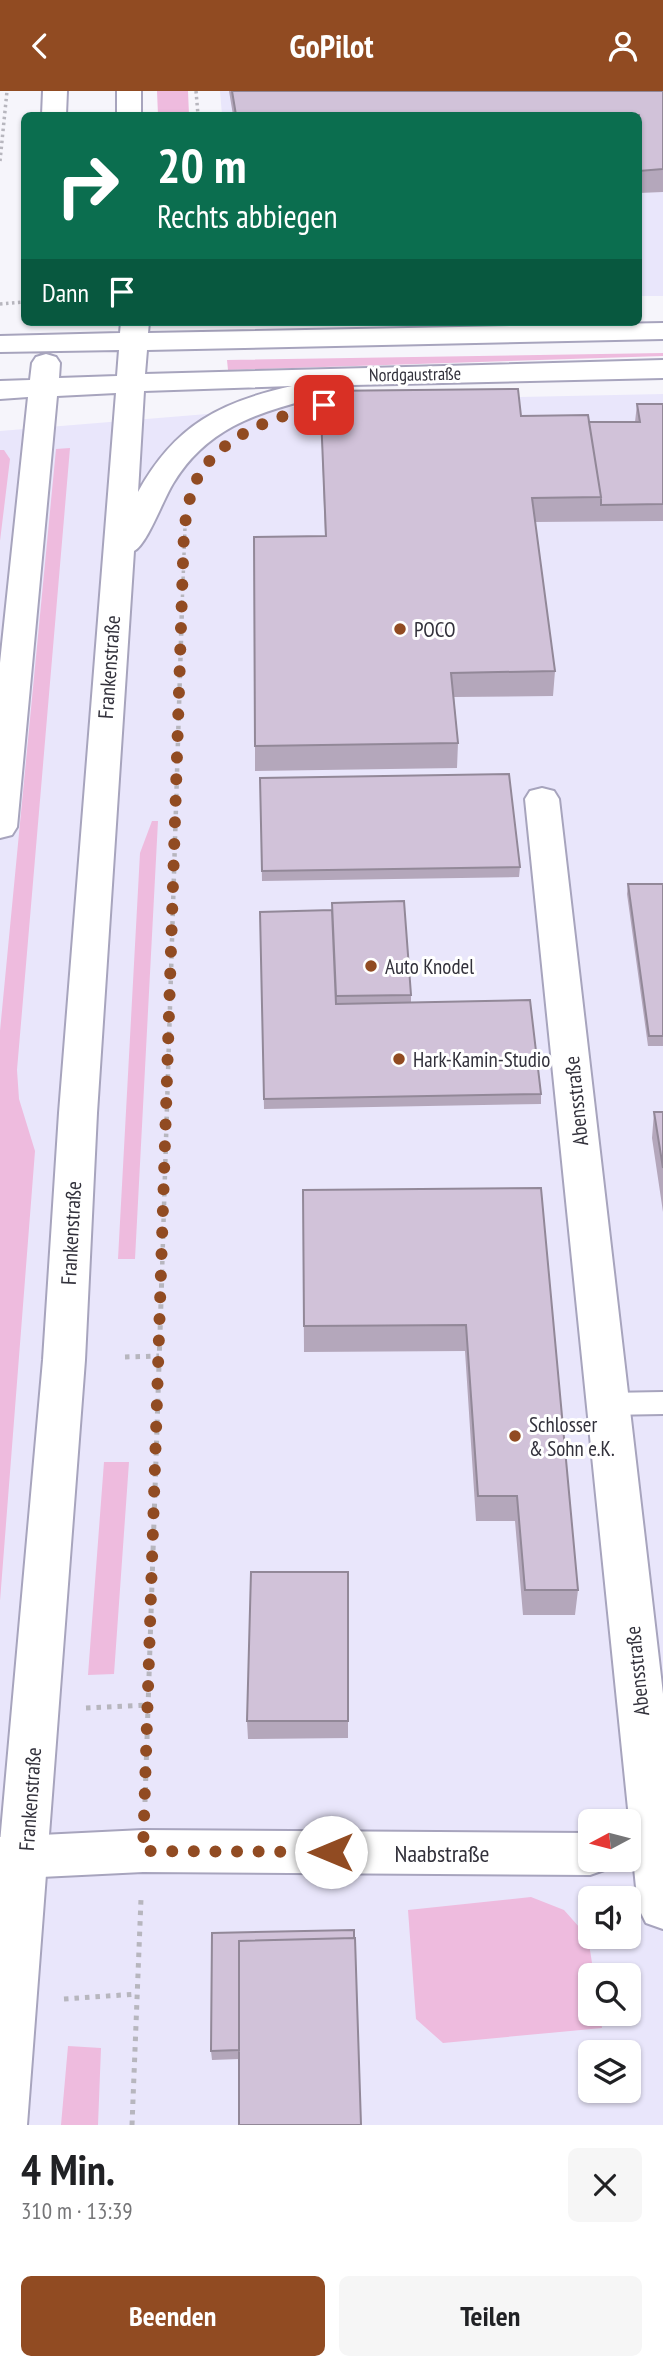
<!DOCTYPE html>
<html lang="de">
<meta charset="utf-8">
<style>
:root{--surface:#fff;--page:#f6f6f6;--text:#202124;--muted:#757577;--accent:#914b22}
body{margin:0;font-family:"PT Sans Narrow",sans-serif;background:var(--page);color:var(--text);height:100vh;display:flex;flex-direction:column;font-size:26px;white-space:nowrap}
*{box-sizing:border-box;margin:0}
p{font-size:23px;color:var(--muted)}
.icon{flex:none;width:38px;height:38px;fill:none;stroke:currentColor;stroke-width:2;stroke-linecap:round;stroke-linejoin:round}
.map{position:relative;height:2034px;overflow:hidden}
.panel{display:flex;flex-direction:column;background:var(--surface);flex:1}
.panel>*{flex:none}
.top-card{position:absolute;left:21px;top:21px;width:621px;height:214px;border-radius:10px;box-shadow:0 2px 5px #0004;background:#0b6e4f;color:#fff;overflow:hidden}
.needle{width:46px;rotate:263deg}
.buttons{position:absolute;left:578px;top:1718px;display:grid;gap:14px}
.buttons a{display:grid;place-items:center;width:63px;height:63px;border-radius:10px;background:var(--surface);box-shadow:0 2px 5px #0004;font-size:35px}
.pin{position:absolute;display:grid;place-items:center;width:60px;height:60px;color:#fff;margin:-30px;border-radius:14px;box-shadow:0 4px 10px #0006}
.me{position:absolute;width:77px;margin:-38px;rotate:270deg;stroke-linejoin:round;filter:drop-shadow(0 0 5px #0008)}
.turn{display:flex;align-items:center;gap:24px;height:147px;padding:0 21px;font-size:32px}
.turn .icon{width:91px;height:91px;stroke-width:2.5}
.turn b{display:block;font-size:49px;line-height:60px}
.then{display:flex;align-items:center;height:66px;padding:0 21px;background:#0003;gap:14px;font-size:26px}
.round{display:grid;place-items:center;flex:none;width:74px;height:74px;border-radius:10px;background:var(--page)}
.overview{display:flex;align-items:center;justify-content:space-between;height:119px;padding:0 21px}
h1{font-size:42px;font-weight:800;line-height:52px}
.button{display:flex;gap:14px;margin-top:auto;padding:14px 21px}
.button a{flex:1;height:80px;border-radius:10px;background:var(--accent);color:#fff;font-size:28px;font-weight:800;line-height:80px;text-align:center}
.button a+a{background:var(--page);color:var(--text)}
header{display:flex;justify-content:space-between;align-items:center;height:91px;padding:0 21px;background:var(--accent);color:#fff;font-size:32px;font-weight:800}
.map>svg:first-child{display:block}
.built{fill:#e9e6fb;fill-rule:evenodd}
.green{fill:#eebbde}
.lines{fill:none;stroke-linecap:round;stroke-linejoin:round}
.lane-casing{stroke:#a7a4bd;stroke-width:4}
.street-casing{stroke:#a7a4bd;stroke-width:4}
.secondary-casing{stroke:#a7a4bd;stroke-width:4}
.path-far2{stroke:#b7b6be;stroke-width:3.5;stroke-dasharray:2.5 3.5;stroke-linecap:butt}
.path-far1{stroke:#b7b6be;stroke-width:4.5;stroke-dasharray:3.5 5;stroke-linecap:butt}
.path{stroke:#b7b6be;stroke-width:5;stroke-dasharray:4.5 6;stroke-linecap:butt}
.lane{fill:#fff;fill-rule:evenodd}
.street{fill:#fff;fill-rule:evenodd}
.secondary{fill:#fff;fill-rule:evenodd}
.wall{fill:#b4a7bb}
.building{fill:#d1c2d9;stroke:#928898;stroke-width:2}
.route{stroke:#914b22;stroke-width:12;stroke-dasharray:0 21.6}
.poi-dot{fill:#914b22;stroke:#fff;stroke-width:2.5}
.labels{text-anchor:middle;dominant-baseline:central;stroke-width:6;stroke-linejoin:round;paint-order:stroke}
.far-street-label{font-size:18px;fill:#32313b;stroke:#fff}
.poi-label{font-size:21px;fill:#32313b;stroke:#fff;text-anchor:start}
.street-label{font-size:21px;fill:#32313b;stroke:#fff}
.near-street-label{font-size:24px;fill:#32313b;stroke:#fff}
</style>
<header><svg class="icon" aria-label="back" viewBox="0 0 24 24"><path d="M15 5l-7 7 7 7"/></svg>GoPilot<svg class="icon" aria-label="person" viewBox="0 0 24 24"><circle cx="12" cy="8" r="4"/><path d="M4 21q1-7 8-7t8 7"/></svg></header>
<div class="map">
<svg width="663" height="2034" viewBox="0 0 663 2034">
<rect width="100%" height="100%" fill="#f6f5fb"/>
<path class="built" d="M220 0H663V205H639V24H222Z
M663 303V2034H0V340L376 309ZM590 1731H628V1769H590ZM590 1808H628V1846H590ZM590 1885H628V1923H590ZM590 1962H628V2000H590Z"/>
<path class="green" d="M157 0H188L189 24H158Z
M663 262V265L228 279 227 269Z
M70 357 17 979 19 1008 35 1060 0 1510V940L56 358Z
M0 359H4L10 368 0 450Z
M152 730H158L135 1168H118L140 762Z
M104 1371H129L114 1583 88 1584Z
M531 1806 564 1819 588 1846 594 1885H590V1923H600L602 1937 443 1952 416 1928 408 1819Z
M68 1955 101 1957 98 2034H61Z"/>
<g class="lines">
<g class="lane-casing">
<path id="lane" d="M663 1301V1323L607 1324 597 1321 593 1313 597 1305 607 1302Z"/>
</g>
<g class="street-casing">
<path id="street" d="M542 697 554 700 559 708 663 1603V1838L646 1832 638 1816 525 708 530 700Z
M143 1739 590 1742V1769H611L607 1778 590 1784 143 1781 0 1788V1746Z"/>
</g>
<g class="secondary-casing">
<path id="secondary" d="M43 0H67L66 24H42Z
M117 0H141V24H117Z
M121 231H149L148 242 663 232V248L147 259 145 283 663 269V287L308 295 315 302 311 308C254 322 206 339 174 391 164 406 147 454 134 460L97 1022 85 1269 27 2034H0V1752L43 1269 59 1022 116 302 57 305 17 736 12 744 0 747V572L28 306 0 308V290L30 289 32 272 36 266 46 263 56 266 60 272 59 287 117 285 119 259 0 261V245L120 242ZM292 295C220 311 175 334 138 401L144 300Z"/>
</g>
<path class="path-far2" d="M196 0 198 24
M0 70 7 0
M0 213 24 211
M182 518 185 436"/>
<path class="path-far1" d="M162 1182 182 516"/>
<path class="path" d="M125 1266 159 1265
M86 1617 149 1614
M145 1711 162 1180
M64 1908 137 1903
M132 2034 141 1808"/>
<use href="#lane" class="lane"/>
<use href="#street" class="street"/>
<use href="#secondary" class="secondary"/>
</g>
<path class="wall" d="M229 0H663V101L639 102V24H233Z
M320 300 521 325 589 331H635L637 313H663V430L535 431 555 580 553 605 454 606 458 652 457 677 255 680V655L325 445Z
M260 687 520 776 519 786 262 790Z
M628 793H663V955H648L627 803Z
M332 819 411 904V912L541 1003V1013L264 1018 260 821Z
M654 1021H663V1121L652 1047Z
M541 1097 578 1499 575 1524H523L515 1430H476L465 1260 304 1261 303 1099Z
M348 1481V1647L248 1648 247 1630Z
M354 1839 239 1968 212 1969 211 1960Z"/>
<path class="building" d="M232 0H663V78L639 80V24H236Z
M518 298 521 325 588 324 601 406 532 407 555 580 451 582 458 652 255 655 254 446 326 445 320 300Z
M637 313H663V413L601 414V406L589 331H640Z
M509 683 520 776 262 780 260 687Z
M628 793H663V945H649Z
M404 810 411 904 336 905 332 812Z
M332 819 336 913 530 909 541 1003 264 1008 260 821Z
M654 1021H663V1077Z
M541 1097 578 1499H525L517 1405H478L466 1234 304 1235 303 1099Z
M251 1481H348V1630H247Z
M354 1839V1847L239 1850V1959L211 1960 212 1842Z
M355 1847 361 2034H239V1850Z"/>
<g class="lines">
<path class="route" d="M324 314C279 324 222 343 198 386 189 403 187 421 184 439L143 1760 331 1761"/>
</g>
<g class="poi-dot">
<circle cx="400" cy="538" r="7"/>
<circle cx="371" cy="875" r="7"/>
<circle cx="399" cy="968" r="7"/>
<circle cx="515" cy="1345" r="7"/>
</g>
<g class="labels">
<g class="far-street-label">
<text transform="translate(415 283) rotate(-1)">Nordgaustraße</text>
</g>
<g class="poi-label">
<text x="414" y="538">POCO</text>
<text x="385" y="875">Auto Knodel</text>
<text x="413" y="968">Hark-Kamin-Studio</text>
<text x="529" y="1333">Schlosser<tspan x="529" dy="24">&amp; Sohn e.K.</tspan></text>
</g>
<g class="street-label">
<text transform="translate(109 576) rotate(-86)">Frankenstraße</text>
<text transform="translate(576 1010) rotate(-96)">Abensstraße</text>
<text transform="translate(71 1142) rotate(-87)">Frankenstraße</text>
<text transform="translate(637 1580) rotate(-96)">Abensstraße</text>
<text transform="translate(30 1708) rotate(-86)">Frankenstraße</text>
</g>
<g class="near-street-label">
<text x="442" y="1762">Naabstraße</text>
</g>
</g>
</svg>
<div class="buttons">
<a><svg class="needle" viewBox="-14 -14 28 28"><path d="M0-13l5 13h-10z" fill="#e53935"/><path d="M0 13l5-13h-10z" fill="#757577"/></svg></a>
<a><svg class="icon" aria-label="sound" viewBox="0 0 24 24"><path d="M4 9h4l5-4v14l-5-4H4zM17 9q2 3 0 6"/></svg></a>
<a><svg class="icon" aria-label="search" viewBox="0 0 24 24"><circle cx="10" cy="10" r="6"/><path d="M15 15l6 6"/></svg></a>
<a><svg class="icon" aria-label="layers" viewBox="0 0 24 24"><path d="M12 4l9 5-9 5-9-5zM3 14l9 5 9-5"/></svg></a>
</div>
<div class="pin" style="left:324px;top:314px;background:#d93025"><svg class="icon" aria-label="arrive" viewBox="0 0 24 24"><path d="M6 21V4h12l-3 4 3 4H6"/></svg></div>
<svg class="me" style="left:331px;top:1761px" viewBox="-20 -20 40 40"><circle r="19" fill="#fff"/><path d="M0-13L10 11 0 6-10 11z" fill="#914b22"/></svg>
<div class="top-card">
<div class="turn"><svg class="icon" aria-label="right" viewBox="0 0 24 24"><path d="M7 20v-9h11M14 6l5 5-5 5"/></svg><div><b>20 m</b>Rechts abbiegen</div></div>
<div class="then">Dann<svg class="icon" aria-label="arrive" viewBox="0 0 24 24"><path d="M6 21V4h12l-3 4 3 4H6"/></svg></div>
</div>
</div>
<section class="panel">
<div class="overview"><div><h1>4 Min.</h1><p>310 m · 13:39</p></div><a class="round"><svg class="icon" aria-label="close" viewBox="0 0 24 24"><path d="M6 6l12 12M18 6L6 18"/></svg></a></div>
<div class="button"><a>Beenden</a><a>Teilen</a></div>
</section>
